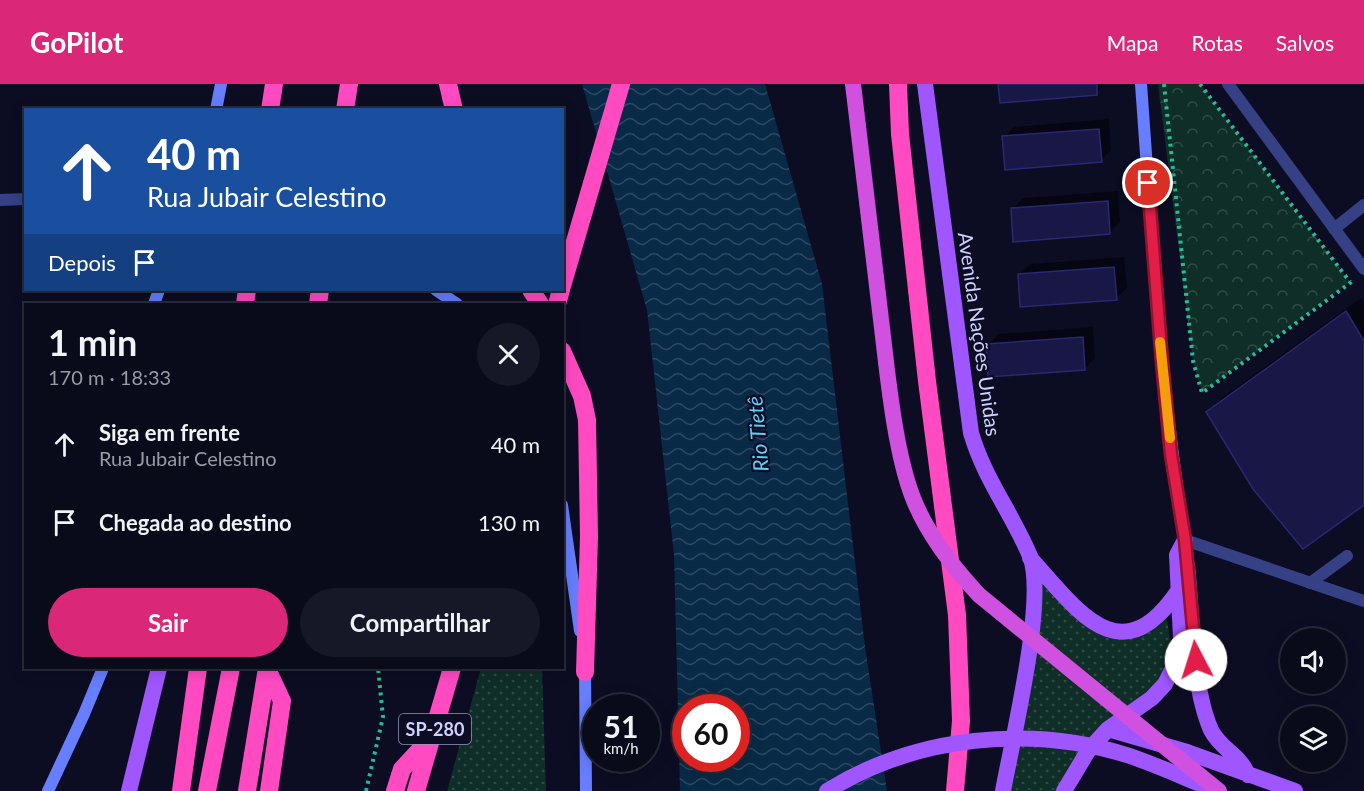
<!DOCTYPE html>
<html lang="pt">
<meta charset="utf-8">
<style>
:root{--surface:#090a1a;--page:#171827;--text:#f1f3f6;--muted:#999aa2;--line:#292b39;--accent:#db2777}
body{margin:0;font-family:Lato,sans-serif;background:var(--page);color:var(--text);height:100vh;display:flex;flex-direction:column;font-size:22px;white-space:nowrap}
*{box-sizing:border-box;margin:0}
p{font-size:20px;color:var(--muted)}
.icon{flex:none;width:33px;height:33px;fill:none;stroke:currentColor;stroke-width:2;stroke-linecap:round;stroke-linejoin:round}
.map{position:relative;flex:1;overflow:hidden}
.drawer{position:absolute;left:24px;top:219px;width:540px;height:366px;display:flex;flex-direction:column;background:var(--surface);border-radius:0px;box-shadow:0 3px 15px #0003,0 0 0 2px var(--line)}
.drawer>*{flex:none}
.hud{position:absolute;left:24px;top:24px;width:540px;height:183px;border-radius:0px;box-shadow:0 3px 15px #0003,0 0 0 2px var(--line);background:#1a4fa0;color:#fff;overflow:hidden}
.controls{position:absolute;left:1280px;top:544px;display:grid;gap:12px}
.controls a{display:grid;place-items:center;width:66px;height:66px;border-radius:50%;background:var(--surface);box-shadow:0 3px 15px #0003,0 0 0 2px var(--line);font-size:30px}
.speed{position:absolute;left:582px;top:610px;display:flex;gap:12px;font-size:30px;font-weight:700;text-align:center}
.speed>*{display:grid;place-content:center;width:78px;height:78px;border-radius:50%;background:var(--surface);box-shadow:0 3px 15px #0003,0 0 0 2px var(--line);line-height:1}
.speed small{font-size:15px;font-weight:400}
.speed .limit{border:9px solid #d22;background:#fff;color:#111}
.pin{position:absolute;display:grid;place-items:center;width:51px;height:51px;color:#fff;margin:-26px;border:3px solid #fff;border-radius:50%;box-shadow:0 2px 6px #0007}
.me{position:absolute;width:66px;margin:-33px;rotate:355deg;stroke-linejoin:round;filter:drop-shadow(0 0 4px #0008)}
.turn{display:flex;align-items:center;gap:21px;height:126px;padding:0 24px;font-size:27px}
.turn .icon{width:78px;height:78px;stroke-width:2.5}
.turn b{display:block;font-size:42px;line-height:51px}
.then{display:flex;align-items:center;height:57px;padding:0 24px;background:#0003;gap:12px;font-size:22px}
.round{display:grid;place-items:center;flex:none;width:63px;height:63px;border-radius:32px;background:var(--page)}
.headline{display:flex;align-items:center;justify-content:space-between;height:102px;padding:0 24px}
h1{font-size:36px;font-weight:700;line-height:45px}
.button{display:flex;gap:12px;margin-top:auto;padding:12px 24px}
.button a{flex:1;height:69px;border-radius:36px;background:var(--accent);color:#fff;font-size:24px;font-weight:700;line-height:69px;text-align:center}
.button a+a{background:var(--page);color:var(--text)}
ul{padding:0;list-style:none}
li{display:flex;align-items:center;gap:18px;height:78px;padding:0 24px}
li div{flex:1}
li b{display:block;font-size:22px}
li em{font-style:normal}
header{display:flex;align-items:center;gap:36px;box-sizing:border-box;height:84px;padding:0 30px;background:var(--accent);color:#fff}
header strong{font-size:28px}
nav{display:flex;gap:33px;margin-inline-start:auto;font-size:21px}
.map>svg:first-child{display:block}
.grass{fill:url(#grass-dots)}
.park{fill:url(#park-crowns)}
.water{fill:url(#water-waves);fill-rule:evenodd}
.shadow{fill:#0007}
.building{fill:#181745;stroke:#292873;stroke-width:1.5}
.lines{fill:none;stroke-linecap:round;stroke-linejoin:round}
.path{stroke:#27bb97;stroke-width:4;stroke-dasharray:3 4.5;stroke-linecap:butt}
.service{stroke:#354085;stroke-width:12}
.minor{stroke:#354085;stroke-width:12}
.secondary{stroke:#667eff;stroke-width:12}
.primary{stroke:#a056ff;stroke-width:16}
.motorway{stroke:#ff4ac2;stroke-width:18}
.primary-bridge{stroke:#a056ff;stroke-width:16}
.trunk-bridge{stroke:#d050e0;stroke-width:16}
.route-casing{stroke:#92132f;stroke-width:15}
.route{stroke:#e11d48;stroke-width:10}
.slow{stroke:#f59e0b;stroke-width:10}
.labels{text-anchor:middle;dominant-baseline:central;stroke-width:4.5;stroke-linejoin:round;paint-order:stroke}
.shield{fill:#0c0d23;stroke:#9497bd;stroke-width:1.5}
.shield-label{font-size:18px;font-weight:bold;fill:#cfd2ff}
.street-label{font-size:20px;fill:#cfd2ff;stroke:#0c0d23}
.water-label{font-size:21px;font-style:italic;fill:#5dd2ff;stroke:#0c0d23}
</style>
<header>
<strong>GoPilot</strong>
<nav><a>Mapa</a><a>Rotas</a><a>Salvos</a></nav>
</header>
<div class="map">
<svg width="1364" height="707" viewBox="0 0 1364 707">
<defs>
<pattern id="grass-dots" width="8" height="8" patternUnits="userSpaceOnUse" patternTransform="scale(1.5)"><rect width="8" height="8" fill="#0f2e27"/><path d="M2 2h.1M6 6h.1" fill="none" stroke="#314b47" stroke-width="1.8" stroke-linecap="round"/></pattern>
<pattern id="park-crowns" width="20" height="18" patternUnits="userSpaceOnUse" patternTransform="scale(1.5)"><rect width="20" height="18" fill="#0f2e27"/><path d="M2 6a3 3 0 1 1 6 0M12 15a3 3 0 1 1 6 0" fill="none" stroke="#314b47"/></pattern>
<pattern id="water-waves" width="16" height="10" patternUnits="userSpaceOnUse" patternTransform="scale(1.5)"><rect width="16" height="10" fill="#092a46"/><path d="M0 5q4-4 8 0t8 0" fill="none" stroke="#2c4862"/></pattern>
</defs>
<rect width="100%" height="100%" fill="#0c0d23"/>
<path class="grass" d="M1030 474 1113 548 1165 527 1175 580 1165 600 1107 645 1064 707H1003L1019 617Z
M481 584H542L546 707H447Z"/>
<path class="park" d="M1158 0H1200L1350 198 1202 309 1193 277Z"/>
<path class="water" d="M582 0H765L822 200 865 563 887 707H680L674 471 647 226ZM686 624H736V675H686Z"/>
<path class="shadow" d="M1000 0H1105L1095 10Z
M1109 35 1111 66 1101 77 1004 53 1014 43Z
M1118 107 1120 138 1109 149 1012 125 1023 114Z
M1124 173 1127 204 1116 214 1019 191 1030 180Z
M1361 214 1364 218V419L1208 328 1223 313Z
M1093 243 1095 274 1085 285 988 261 998 250Z"/>
<path class="building" d="M998 0H1097V11L1000 19Z
M1099 45 1102 78 1005 86 1002 52Z
M1108 117 1110 150 1013 158 1011 124Z
M1114 183 1117 216 1020 223 1018 190Z
M1346 227 1364 257V421L1303 465 1253 405 1206 328Z
M1083 253 1085 286 988 293 986 260Z"/>
<g class="lines">
<path class="path" d="M1164 0 1193 277 1202 309 1354 196
M1200 0 1350 198
M366 707 383 633 378 584"/>
<path class="service" d="M1310 499 1347 472"/>
<path class="minor" d="M1228 0 1364 185
M0 116 26 115
M1334 145 1364 121
M1185 456 1364 517"/>
<path class="secondary" d="M1141 0C1152 152 1161 305 1185 456
M216 26 221 0
M436 206 457 220
M154 220 159 206
M562 421 580 547
M585 582 586 707
M48 707 84 630 103 584"/>
<path class="primary" d="M925 0 971 349C985 396 1012 429 1030 472 1047 515 1012 657 1003 707
M1030 474C1076 524 1120 593 1178 507
M1187 481C1192 529 1192 603 1211 646 1221 666 1239 669 1248 691
M1108 645 1187 668 1295 707
M129 707 159 584
M1064 707 1088 667 1108 645 1152 614 1165 600 1175 580 1181 554 1177 471 1185 456"/>
<path class="motorway" d="M448 0 454 26
M898 0 900 50 927 297 957 531 961 637 955 707
M270 26 274 0
M345 26 349 0
M562 202 621 0
M531 206 540 220
M245 220 247 206
M318 220 320 206
M557 220 561 206
M562 267 582 312 587 336 589 452 585 588
M267 585 282 617 269 707
M181 707 198 584
M207 707 231 584
M247 707 267 584
M395 707 402 685 428 657
M416 707 452 584"/>
<path class="primary-bridge" d="M827 707C915 652 1031 640 1130 672 1159 682 1187 695 1215 706"/>
<path class="trunk-bridge" d="M853 0C863 81 872 163 882 244 888 294 895 368 913 414 927 450 952 482 979 511L1219 707"/>
</g>
<g class="lines">
<g class="route-casing">
<path id="route" d="M1148 99 1162 278 1171 370 1185 456 1196 576"/>
</g>
<use href="#route" class="route"/>
<path class="slow" d="M1160 258 1170 354"/>
</g>
<g class="labels">
<rect class="shield" x="399" y="630" width="72" height="30" rx="4.5"/>
<g class="shield-label">
<text x="435" y="645">SP-280</text>
</g>
<g class="street-label">
<text transform="translate(980 250) rotate(82)">Avenida Nações Unidas</text>
</g>
<g class="water-label">
<text transform="translate(757 350) rotate(-95)">Rio Tietê</text>
</g>
</g>
</svg>
<div class="controls">
<a><svg class="icon" aria-label="sound" viewBox="0 0 24 24"><path d="M4 9h4l5-4v14l-5-4H4zM17 9q2 3 0 6"/></svg></a>
<a><svg class="icon" aria-label="layers" viewBox="0 0 24 24"><path d="M12 4l9 5-9 5-9-5zM3 14l9 5 9-5"/></svg></a>
</div>
<div class="speed"><div>51<small>km/h</small></div><div class="limit">60</div></div>
<div class="pin" style="left:1148px;top:99px;background:#d93025"><svg class="icon" aria-label="arrive" viewBox="0 0 24 24"><path d="M6 21V4h12l-3 4 3 4H6"/></svg></div>
<svg class="me" style="left:1196px;top:576px" viewBox="-20 -20 40 40"><circle r="19" fill="#fff"/><path d="M0-13L10 11 0 6-10 11z" fill="#e11d48"/></svg>
<div class="hud">
<div class="turn"><svg class="icon" aria-label="ahead" viewBox="0 0 24 24"><path d="M12 20V5M6 11l6-6 6 6"/></svg><div><b>40 m</b>Rua Jubair Celestino</div></div>
<div class="then">Depois<svg class="icon" aria-label="arrive" viewBox="0 0 24 24"><path d="M6 21V4h12l-3 4 3 4H6"/></svg></div>
</div>
<section class="drawer">
<div class="headline"><div><h1>1 min</h1><p>170 m · 18:33</p></div><a class="round"><svg class="icon" aria-label="close" viewBox="0 0 24 24"><path d="M6 6l12 12M18 6L6 18"/></svg></a></div>
<ul>
<li><svg class="icon" aria-label="ahead" viewBox="0 0 24 24"><path d="M12 20V5M6 11l6-6 6 6"/></svg><div><b>Siga em frente</b><p>Rua Jubair Celestino</p></div><em>40 m</em></li>
<li><svg class="icon" aria-label="arrive" viewBox="0 0 24 24"><path d="M6 21V4h12l-3 4 3 4H6"/></svg><div><b>Chegada ao destino</b></div><em>130 m</em></li>
</ul>
<div class="button"><a>Sair</a><a>Compartilhar</a></div>
</section>
</div>
